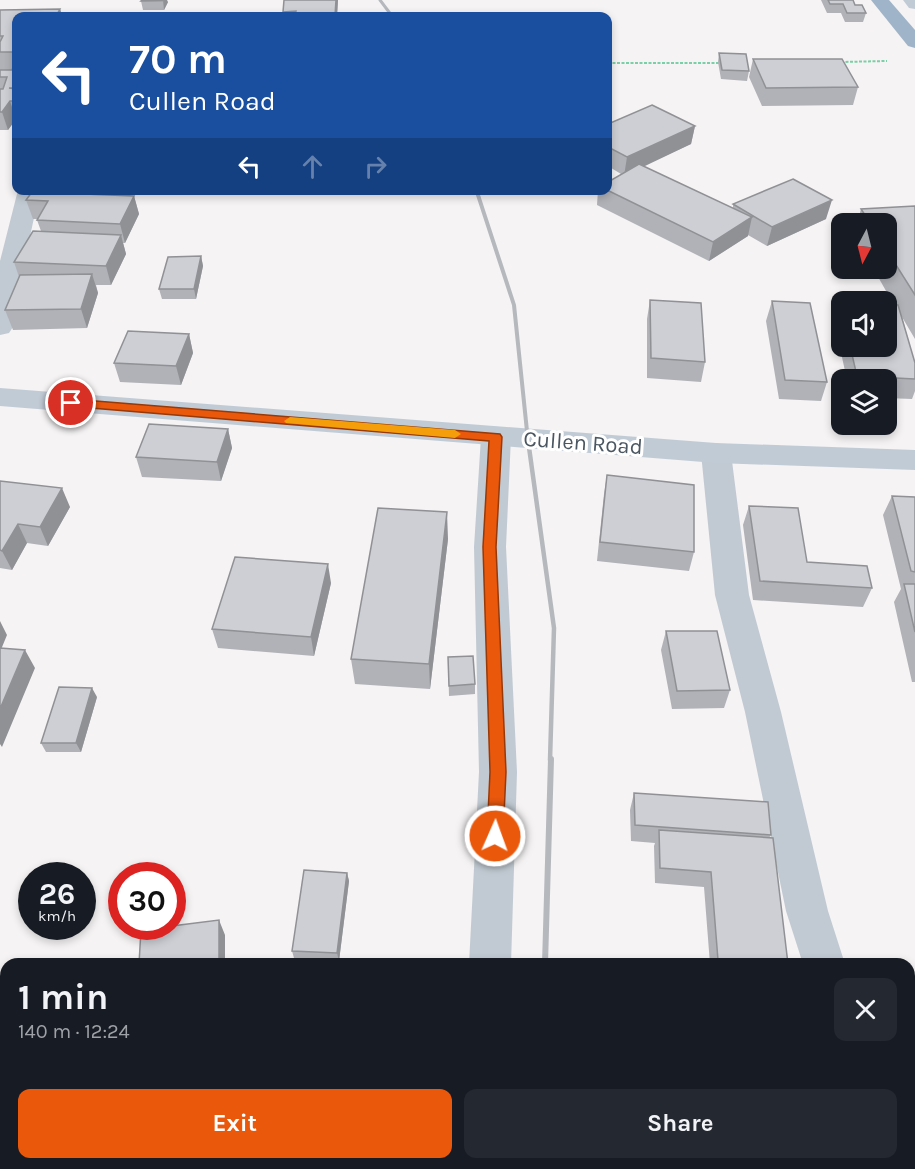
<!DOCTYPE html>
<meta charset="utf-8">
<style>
:root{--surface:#171b24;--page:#242831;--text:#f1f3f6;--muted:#9ea1a6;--accent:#ea580c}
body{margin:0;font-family:Karla,sans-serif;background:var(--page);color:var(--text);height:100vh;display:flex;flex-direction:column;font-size:22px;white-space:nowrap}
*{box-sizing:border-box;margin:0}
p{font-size:20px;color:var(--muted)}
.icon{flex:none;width:33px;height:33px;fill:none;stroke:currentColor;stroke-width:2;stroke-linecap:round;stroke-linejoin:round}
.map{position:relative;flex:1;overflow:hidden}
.drawer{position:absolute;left:0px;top:958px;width:915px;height:212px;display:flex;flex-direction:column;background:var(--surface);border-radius:18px 18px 0 0;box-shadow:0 3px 9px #0003}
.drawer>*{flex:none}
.guide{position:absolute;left:12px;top:12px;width:600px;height:183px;border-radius:12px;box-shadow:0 3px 9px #0003;background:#1a4fa0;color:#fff;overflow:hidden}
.needle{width:39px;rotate:187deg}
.controls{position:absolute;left:831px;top:213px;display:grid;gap:12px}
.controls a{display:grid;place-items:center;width:66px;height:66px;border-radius:12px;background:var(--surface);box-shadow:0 3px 9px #0003;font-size:30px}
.speed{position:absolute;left:18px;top:862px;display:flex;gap:12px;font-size:30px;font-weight:700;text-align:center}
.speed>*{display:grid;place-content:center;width:78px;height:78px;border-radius:50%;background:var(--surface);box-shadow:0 3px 9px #0003;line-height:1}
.speed small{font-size:15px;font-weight:400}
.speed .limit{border:9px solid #d22;background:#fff;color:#111}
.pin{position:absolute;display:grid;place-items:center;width:51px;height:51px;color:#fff;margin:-26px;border:3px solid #fff;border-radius:50%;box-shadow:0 2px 6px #0007}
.me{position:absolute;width:66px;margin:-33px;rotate:2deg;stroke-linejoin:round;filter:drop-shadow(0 0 4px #0008)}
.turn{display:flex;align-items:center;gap:21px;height:126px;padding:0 18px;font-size:27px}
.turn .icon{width:78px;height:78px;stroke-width:2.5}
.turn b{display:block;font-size:42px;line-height:51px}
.lanes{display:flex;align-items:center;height:57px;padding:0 18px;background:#0003;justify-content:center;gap:30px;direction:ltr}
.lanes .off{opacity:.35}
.round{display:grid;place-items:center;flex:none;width:63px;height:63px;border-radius:12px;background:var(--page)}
.summary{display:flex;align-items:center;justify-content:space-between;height:102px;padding:0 18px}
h1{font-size:36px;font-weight:700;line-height:45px}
.cta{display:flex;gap:12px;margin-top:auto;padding:12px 18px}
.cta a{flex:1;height:69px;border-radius:12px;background:var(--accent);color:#fff;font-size:24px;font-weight:700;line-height:69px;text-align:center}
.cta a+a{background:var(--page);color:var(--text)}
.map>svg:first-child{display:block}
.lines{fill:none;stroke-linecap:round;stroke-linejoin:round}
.path{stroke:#7ad0a6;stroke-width:2;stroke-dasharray:3 1.5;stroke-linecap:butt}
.minor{fill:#c1cad2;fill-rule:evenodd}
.secondary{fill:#c1cbd6;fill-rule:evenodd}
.trunk{fill:#9fb4c9;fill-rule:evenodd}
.rail-far3{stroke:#b5b8bd;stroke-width:3}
.rail-far2{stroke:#b5b8bd;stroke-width:4}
.rail-far1{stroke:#b5b8bd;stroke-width:4.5}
.rail{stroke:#b5b8bd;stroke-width:6}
.wall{fill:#b0b2b7}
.shaded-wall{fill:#909195}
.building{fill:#cdcfd5;stroke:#909195;stroke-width:1.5}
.route{fill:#ea580c;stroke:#983908;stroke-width:1.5}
.slow{fill:#f59e0b}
.labels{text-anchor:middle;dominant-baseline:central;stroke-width:6;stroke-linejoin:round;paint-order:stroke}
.street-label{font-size:22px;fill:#4a5661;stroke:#fff}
</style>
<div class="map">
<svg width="915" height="1169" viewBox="0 0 915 1169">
<rect width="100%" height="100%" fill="#f5f3f3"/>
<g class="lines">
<path class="path" d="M841 62 887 61
M608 63H722"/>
<path class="minor" d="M18 190H40L18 292 13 327 9 333 0 335V261Z
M496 427 506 430 511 437 506 547 517 772 511 964H469L479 772 474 547 481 437 486 430Z
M716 443 726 446 731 453 749 595 781 712 828 911 845 964H803L786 911 745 712 715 595 701 453 706 446Z
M0 1057H6V1103H0Z
M849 1164H897L899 1169H851Z"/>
<path class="secondary" d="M903 0H915V9L909 8Z
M0 388 716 443 915 450V470L716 463 0 406Z"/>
<path class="trunk" d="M871 0H889L915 30V48L908 46Z"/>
<path class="rail-far3" d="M380 0 392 16
M476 190 477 194"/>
<path class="rail-far2" d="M477 192 514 305 528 441"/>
<path class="rail-far1" d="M528 440 554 628 550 760"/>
<path class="rail" d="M545 964 551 759
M539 1164V1169"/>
</g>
<path class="wall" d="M284 0H338L337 16H284Z
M821 0H853L855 5 866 13 863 22H845L841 13H827Z
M141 1 168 2 164 10H143Z
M60 9 62 16H16V119L8 130H0V70H12H0V10Z
M719 53 749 71 747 81 721 79 718 62Z
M753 59 858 87 853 105 762 106 749 77Z
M608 124 695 126 691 144 643 166 733 208V204L826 219 767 246 748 235V236L709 261 597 205 598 190H608L621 174 608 166Z
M124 190H182L180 195 124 193Z
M134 196 139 214 125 243H123L126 254 111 285H96L98 293 87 328 13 330 5 310 19 277 14 262 41 231 37 220 38 219H33L26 200Z
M915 206V339L902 317 915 363V391L912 399 886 398V380H847L834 321 840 302H842V346H886L894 305 873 268H886V224H857L861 209Z
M201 256 203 266 196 299H162L159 289Z
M650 300 705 362 701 382 647 378V319Z
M772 301 827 382 821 401 779 399 766 321Z
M189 334 193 353 181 385 120 382 114 363Z
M228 429 232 448 221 481 142 477 136 457Z
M607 475 694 552 689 571 597 561 604 494Z
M0 481 70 507 48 546 27 543 12 570 0 568Z
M892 496 915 497V682H912L894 602 901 589 883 515Z
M749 506 807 562 872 588 863 607 753 600 743 525Z
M448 539 430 689 355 684 351 659Z
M331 583 314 656 218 648 212 629Z
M666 631 730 690 724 708 672 709 661 650Z
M448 657 475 684V694L449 696Z
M97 697 81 752H46L41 743Z
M634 793 771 835 769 838 788 964H710L704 887 655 883 654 846 655 843 631 841 630 810Z
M347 873 349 881 339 961 294 958 292 951Z"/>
<path class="shaded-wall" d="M163 0H167L168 2 164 10Z
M336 0H338L337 16H335Z
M60 9 62 16H56Z
M10 101 16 119 8 130 2 112Z
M695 126 691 144 624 176 627 157Z
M134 196 139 214 125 243 120 224Z
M832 200 826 219 767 246 772 227Z
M752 217 748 236 709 261 713 242Z
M121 235 126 254 111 285 106 266Z
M201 256 203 266 196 299 194 289Z
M92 274 98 293 87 328 81 309Z
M189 334 193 353 181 385 176 366Z
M228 429 232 448 221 481 217 462Z
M62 488 70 507 48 546 40 527Z
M447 512 448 539 430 689 429 664Z
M18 524 27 543 12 570 2 551Z
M328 564 331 583 314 656 311 637Z
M0 621 7 635 0 652Z
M25 650 35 668 2 747 0 744V709Z
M92 688 97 697 81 752 76 743Z
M347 873 349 881 339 961 337 953Z
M219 920 225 935V964H219Z
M7 1164H30L29 1169H5Z"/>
<path class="building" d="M142 0H163V1H141Z
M284 0H336L335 16H295L296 11 283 12Z
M828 0H853L855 5H862L866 13H847L843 4H830Z
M60 9 56 16H16V52H0V42L3 36H0V10Z
M719 53 746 54 749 71 722 70Z
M753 59H842L858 87 766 88Z
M16 60V88H9L16 89V101H10L2 112H0V89H3L7 77H0V70H12Z
M652 105 695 126 627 157 608 147V124Z
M639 164 752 217 713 242 607 190 608 182Z
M793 179 832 200 772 227 733 204Z
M32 192 134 196 120 224 37 220 48 201 26 200Z
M915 206V295L886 249V224H871L861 209Z
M33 231 121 235 106 266 14 262Z
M201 256 194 289H159L168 257Z
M92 274 81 309 5 310 20 275Z
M650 300 701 303 705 362 651 358Z
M772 301 810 303 827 382 785 380Z
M886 304 898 305 915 363V379L857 376 850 346H886Z
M128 331 189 334 176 366 114 363Z
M149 424 228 429 217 462 136 457Z
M607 475 694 485V552L600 542Z
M0 481 62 488 40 527 18 524 2 551 0 550Z
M892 496 915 497V572L911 571Z
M749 506 798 508 807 562 867 566 872 588 760 581Z
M378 508 447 512 429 664 351 659Z
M235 557 328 564 311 637 212 629Z
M904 584H915V632Z
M666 631H717L730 690 677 691Z
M0 648 25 650 0 709Z
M473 656 475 684 449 686 448 657Z
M59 687 92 688 76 743H41Z
M634 793 768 802 771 835 635 825Z
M659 830 773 838 788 964 718 960 711 872 660 868Z
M304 870 347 873 337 953 292 951Z
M219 920V964H139L141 930 165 927H172V926Z
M0 1110 6 1111 7 1164 5 1169H0Z
M335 1164H400V1169H335Z"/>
<path class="route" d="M71 399 500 434 502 437 496 547 506 772 503 836 501 841 495 843 490 841 487 836 490 772 483 547 489 441 67 406V400Z"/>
<path class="slow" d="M290 417 455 430 461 434 455 438 286 423 284 421Z"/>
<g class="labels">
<g class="street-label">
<text transform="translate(583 443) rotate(4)">Cullen Road</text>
</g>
</g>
</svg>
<div class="controls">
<a><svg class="needle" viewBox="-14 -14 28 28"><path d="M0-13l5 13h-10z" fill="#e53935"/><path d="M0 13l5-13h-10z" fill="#9ea1a6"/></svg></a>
<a><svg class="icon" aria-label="sound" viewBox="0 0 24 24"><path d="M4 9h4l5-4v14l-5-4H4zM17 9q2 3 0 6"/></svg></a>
<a><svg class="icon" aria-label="layers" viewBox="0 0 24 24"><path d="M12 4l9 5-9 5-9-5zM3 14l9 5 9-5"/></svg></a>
</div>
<div class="speed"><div>26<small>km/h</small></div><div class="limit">30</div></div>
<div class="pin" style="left:71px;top:403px;background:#d93025"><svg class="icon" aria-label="arrive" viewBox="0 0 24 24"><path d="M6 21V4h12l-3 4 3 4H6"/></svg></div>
<svg class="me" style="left:495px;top:836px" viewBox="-20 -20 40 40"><circle r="17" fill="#ea580c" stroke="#fff" stroke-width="3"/><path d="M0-11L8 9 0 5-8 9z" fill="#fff"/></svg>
<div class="guide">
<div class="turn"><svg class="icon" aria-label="left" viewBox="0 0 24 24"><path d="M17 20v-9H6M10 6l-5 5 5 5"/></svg><div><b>70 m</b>Cullen Road</div></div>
<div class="lanes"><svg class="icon" aria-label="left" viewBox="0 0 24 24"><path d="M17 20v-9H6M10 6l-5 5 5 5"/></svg><svg class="icon off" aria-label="ahead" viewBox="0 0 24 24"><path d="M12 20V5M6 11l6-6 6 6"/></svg><svg class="icon off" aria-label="right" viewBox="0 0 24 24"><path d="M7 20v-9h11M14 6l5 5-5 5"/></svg></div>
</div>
<section class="drawer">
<div class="summary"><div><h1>1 min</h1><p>140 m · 12:24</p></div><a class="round"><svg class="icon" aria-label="close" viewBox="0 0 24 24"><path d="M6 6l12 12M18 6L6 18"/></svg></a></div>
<div class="cta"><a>Exit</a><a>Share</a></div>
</section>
</div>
